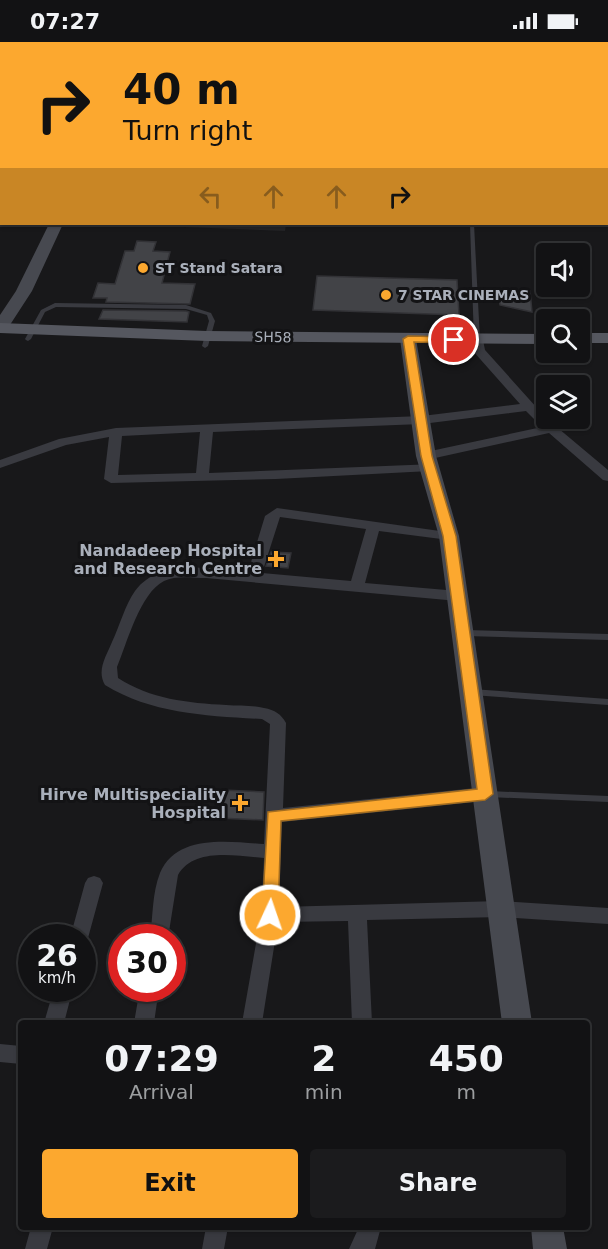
<!DOCTYPE html>
<style>
:root{--surface:#121214;--page:#1b1b1d;--text:#f1f3f6;--muted:#9c9ea0;--line:#313234;--accent:#fca82f}
body{margin:0;font-family:"DejaVu Sans",sans-serif;background:var(--page);color:var(--text);height:100vh;display:flex;flex-direction:column;font-size:22px;white-space:nowrap}
*{box-sizing:border-box;margin:0}
p{font-size:20px;color:var(--muted)}
.icon{flex:none;width:33px;height:33px;fill:none;stroke:currentColor;stroke-width:2;stroke-linecap:round;stroke-linejoin:round}
.map{position:relative;flex:1;overflow:hidden}
.sheet{position:absolute;left:18px;top:978px;width:572px;height:210px;display:flex;flex-direction:column;background:var(--surface);border-radius:6px;box-shadow:0 2px 4px #0004,0 0 0 2px var(--line)}
.sheet>*{flex:none}
.hud{position:absolute;left:0px;top:0px;width:609px;height:183px;box-shadow:0 2px 4px #0004,0 0 0 2px var(--line);background:#fca82f;color:#111;overflow:hidden}
.buttons{position:absolute;left:536px;top:201px;display:grid;gap:12px}
.buttons a{display:grid;place-items:center;width:54px;height:54px;border-radius:6px;background:var(--surface);box-shadow:0 2px 4px #0004,0 0 0 2px var(--line);font-size:30px}
.speed{position:absolute;left:18px;top:882px;display:flex;gap:12px;font-size:30px;font-weight:700;text-align:center}
.speed>*{display:grid;place-content:center;width:78px;height:78px;border-radius:50%;background:var(--surface);box-shadow:0 2px 4px #0004,0 0 0 2px var(--line);line-height:1}
.speed small{font-size:15px;font-weight:400}
.speed .limit{border:9px solid #d22;background:#fff;color:#111}
.pin{position:absolute;display:grid;place-items:center;width:51px;height:51px;color:#fff;margin:-26px;border:3px solid #fff;border-radius:50%;box-shadow:0 2px 6px #0007}
.me{position:absolute;width:66px;margin:-33px;rotate:3deg;stroke-linejoin:round;filter:drop-shadow(0 0 4px #0008)}
.turn{display:flex;align-items:center;gap:21px;height:126px;padding:0 24px;font-size:27px}
.turn .icon{width:78px;height:78px;stroke-width:2.5}
.turn b{display:block;font-size:42px;line-height:51px}
.lanes{display:flex;align-items:center;height:57px;padding:0 24px;background:#0003;justify-content:center;gap:30px;direction:ltr}
.lanes .off{opacity:.35}
.eta{display:flex;justify-content:space-evenly;align-items:center;height:102px;text-align:center}
.eta b{font-size:36px;font-weight:600;line-height:42px}
.cta{display:flex;gap:12px;margin-top:auto;padding:12px 24px}
.cta a{flex:1;height:69px;border-radius:6px;background:var(--accent);color:#111;font-size:24px;font-weight:600;line-height:69px;text-align:center}
.cta a+a{background:var(--page);color:var(--text)}
.status{display:flex;justify-content:space-between;align-items:center;height:42px;padding:0 30px;background:var(--surface);direction:ltr}
.status svg{height:16px;fill:currentColor}
.map>svg:first-child{display:block}
.built{fill:#242427}
.building{fill:#424347;stroke:#323236;stroke-width:1.5}
.lines{fill:none;stroke-linecap:round;stroke-linejoin:round}
.lane{fill:#393a40;fill-rule:evenodd}
.street{fill:#393a40;fill-rule:evenodd}
.secondary{fill:#474950;fill-rule:evenodd}
.primary{fill:#55575f;fill-rule:evenodd}
.route{fill:#fca82f;stroke:#a46d1f;stroke-width:1.5}
.poi-dot{fill:#fca82f;stroke:#131315;stroke-width:2}
.labels{text-anchor:middle;dominant-baseline:central;stroke-width:6;stroke-linejoin:round;paint-order:stroke}
.far-poi-label{font-size:14px;font-weight:bold;fill:#aab0bb;stroke:#131315;text-anchor:start}
.far-street-label{font-size:14px;fill:#aab0bb;stroke:#131315}
.poi-label{font-size:16px;font-weight:bold;fill:#aab0bb;stroke:#131315;text-anchor:end}
</style>
<div class="status"><b>07:27</b><svg viewBox="0 0 49 12"><path d="M0 12V9h3v3zM5 12V6h3v6zM10 12V3h3v9zM15 12V0h3v12zM26 1h20v11H26zM47 4h2v5h-2z"/></svg></div>
<div class="map">
<svg width="608" height="1207" viewBox="0 0 608 1207">
<rect width="100%" height="100%" fill="#18181a"/>
<path class="built" d="M106 182H286L285 189Z"/>
<path class="building" d="M137 199 156 200 153 209 170 210 162 241 195 242 190 262 106 260 107 256H93L98 241 115 242 125 209H134Z
M317 234 457 238 459 273 313 268Z
M498 248 530 249 532 270 500 263Z
M103 268 186 269 189 270 187 280 99 277Z
M271 510 291 511 288 526 266 524Z
M222 748 264 750 263 778 218 776Z"/>
<g class="lines">
<path class="lane" d="M470 182H474L480 298 477 300 474 298Z
M55 261 186 263 211 271 215 279 208 304 205 306 202 304 209 279 207 273 186 267 56 265 45 270 31 297 28 299 26 298 25 297 41 268Z
M466 588 608 592V598L466 594 462 591Z
M472 647 608 657V663L472 653 469 652 468 650 469 648Z
M489 749 608 754V760L489 755 486 754 485 752 486 750Z"/>
<path class="street" d="M137 0H145L135 2Z
M292 0H300L291 2Z
M352 0H360L351 2Z
M411 0H419V2H411Z
M477 295 483 298 485 308 546 376 608 428V439L603 438 549 391 426 418 420 414 426 410 542 385 526 369 422 382 213 390 209 431 435 422 436 425 430 429 276 437 111 441 104 437 109 395 66 403 0 426V418L59 397 116 386 422 374 520 362 473 309 471 298ZM200 390 196 431 118 433 122 394Z
M277 466 454 491 456 494 454 497 449 498 379 489 365 541 458 549 465 554 458 559 206 536C193 536 176 533 164 539 140 551 127 601 117 625L118 636C150 657 188 661 226 663 239 664 252 663 264 666 275 668 281 672 286 681L283 766 485 745 491 747 493 752 491 757 485 759 282 780 279 865 501 859 608 866V882L501 875 367 878 372 981H352L348 879 278 880 262 981H242L261 873 264 816C236 814 194 805 178 833L168 896H150C153 875 152 851 160 831 177 791 230 800 264 802L270 682 262 677C208 674 152 672 105 643 96 628 107 613 112 600 120 583 125 563 135 549 160 515 212 527 248 530L265 474ZM280 475 366 487 351 539 262 531Z
M94 834 100 836 103 841 88 896 82 903V896H70L85 841 88 836Z
M54 946H73L64 981H44Z
M140 946H159L154 981H134Z
M0 1002 21 1004V1022L0 1020Z
M31 1185H53L47 1207H25Z
M206 1185H228L224 1207H202Z
M359 1185H381L375 1207H349Z"/>
<path class="secondary" d="M212 0H225L211 2Z
M478 0H493L494 2H479Z
M0 40 2 41V49L0 48Z
M49 182H63L32 249 6 289 0 290V273L16 249Z
M408 292 416 297 436 414 459 494 532 981H502L439 494 416 414 400 297Z
M531 1185H563L567 1207H533Z"/>
<path class="primary" d="M0 281 207 289 546 292V302L207 299 0 291Z
M579 291H608V301H579Z"/>
</g>
<path class="route" d="M408 294 454 295 459 298 454 301 414 300 432 414 456 494 493 752 485 758 281 779 278 873 276 878H264L262 873 268 770 477 747 443 494 421 414 403 297Z"/>
<g class="poi-dot">
<circle cx="143" cy="226" r="6"/>
<circle cx="386" cy="253" r="6"/>
<path d="M273 508h6v6h6v6h-6v6h-6v-6h-6v-6h6z"/>
<path d="M237 752h6v6h6v6h-6v6h-6v-6h-6v-6h6z"/>
</g>
<g class="labels">
<g class="far-poi-label">
<text x="155" y="226">ST Stand Satara</text>
<text x="398" y="253">7 STAR CINEMAS</text>
</g>
<g class="far-street-label">
<text transform="translate(273 295) rotate(1)">SH58</text>
</g>
<g class="poi-label">
<text x="262" y="508">Nandadeep Hospital<tspan x="262" dy="18">and Research Centre</tspan></text>
<text x="226" y="752">Hirve Multispeciality<tspan x="226" dy="18">Hospital</tspan></text>
</g>
</g>
</svg>
<div class="buttons">
<a><svg class="icon" aria-label="sound" viewBox="0 0 24 24"><path d="M4 9h4l5-4v14l-5-4H4zM17 9q2 3 0 6"/></svg></a>
<a><svg class="icon" aria-label="search" viewBox="0 0 24 24"><circle cx="10" cy="10" r="6"/><path d="M15 15l6 6"/></svg></a>
<a><svg class="icon" aria-label="layers" viewBox="0 0 24 24"><path d="M12 4l9 5-9 5-9-5zM3 14l9 5 9-5"/></svg></a>
</div>
<div class="speed"><div>26<small>km/h</small></div><div class="limit">30</div></div>
<div class="pin" style="left:454px;top:298px;background:#d93025"><svg class="icon" aria-label="arrive" viewBox="0 0 24 24"><path d="M6 21V4h12l-3 4 3 4H6"/></svg></div>
<svg class="me" style="left:270px;top:873px" viewBox="-20 -20 40 40"><circle r="17" fill="#fca82f" stroke="#fff" stroke-width="3"/><path d="M0-11L8 9 0 5-8 9z" fill="#fff"/></svg>
<div class="hud">
<div class="turn"><svg class="icon" aria-label="right" viewBox="0 0 24 24"><path d="M7 20v-9h11M14 6l5 5-5 5"/></svg><div><b>40 m</b>Turn right</div></div>
<div class="lanes"><svg class="icon off" aria-label="left" viewBox="0 0 24 24"><path d="M17 20v-9H6M10 6l-5 5 5 5"/></svg><svg class="icon off" aria-label="ahead" viewBox="0 0 24 24"><path d="M12 20V5M6 11l6-6 6 6"/></svg><svg class="icon off" aria-label="ahead" viewBox="0 0 24 24"><path d="M12 20V5M6 11l6-6 6 6"/></svg><svg class="icon" aria-label="right" viewBox="0 0 24 24"><path d="M7 20v-9h11M14 6l5 5-5 5"/></svg></div>
</div>
<section class="sheet">
<div class="eta">
<div><b>07:29</b><p>Arrival</p></div>
<div><b>2</b><p>min</p></div>
<div><b>450</b><p>m</p></div>
</div>
<div class="cta"><a>Exit</a><a>Share</a></div>
</section>
</div>
